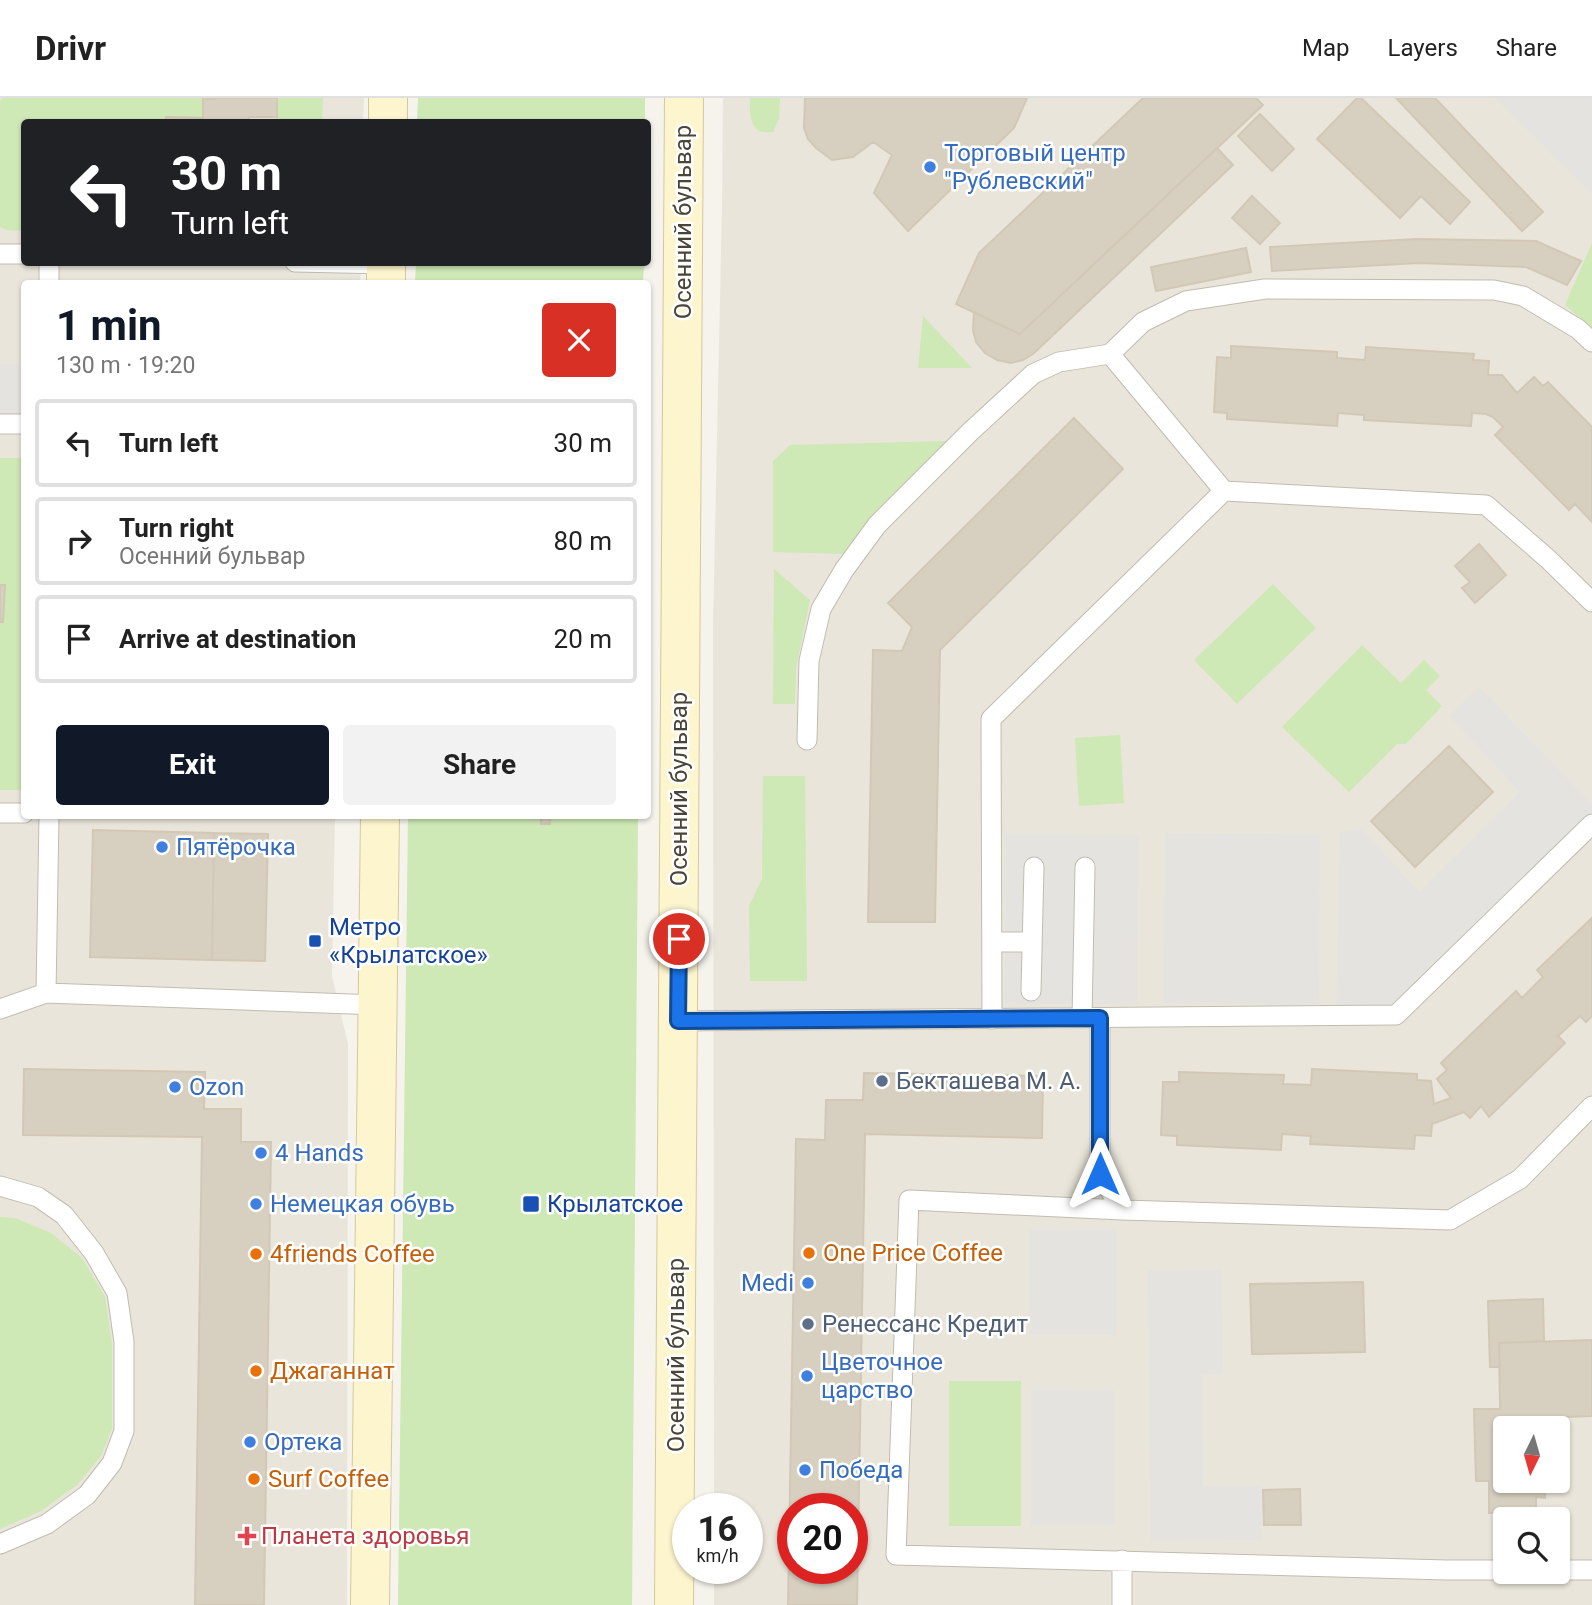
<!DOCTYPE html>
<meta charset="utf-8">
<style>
:root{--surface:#fff;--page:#f2f2f2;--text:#222;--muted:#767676;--line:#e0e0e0;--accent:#111827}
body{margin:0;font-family:Roboto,sans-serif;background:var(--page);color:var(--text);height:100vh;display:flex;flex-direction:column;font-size:26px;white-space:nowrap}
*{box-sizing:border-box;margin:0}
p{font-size:23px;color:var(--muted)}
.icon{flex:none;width:38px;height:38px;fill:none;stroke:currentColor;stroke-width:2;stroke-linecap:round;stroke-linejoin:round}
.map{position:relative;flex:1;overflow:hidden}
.side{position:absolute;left:21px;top:182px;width:630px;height:539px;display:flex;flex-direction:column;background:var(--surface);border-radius:7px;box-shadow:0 2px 5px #0004}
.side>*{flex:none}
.top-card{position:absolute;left:21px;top:21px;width:630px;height:147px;border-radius:7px;box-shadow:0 2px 5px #0004;background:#202124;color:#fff;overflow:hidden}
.needle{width:46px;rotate:185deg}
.controls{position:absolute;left:1493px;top:1318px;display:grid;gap:14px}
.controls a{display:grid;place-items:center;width:77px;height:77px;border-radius:7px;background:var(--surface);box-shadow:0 2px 5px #0004;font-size:35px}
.speed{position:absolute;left:672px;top:1395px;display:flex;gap:14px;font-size:35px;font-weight:700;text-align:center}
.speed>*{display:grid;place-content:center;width:91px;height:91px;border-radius:50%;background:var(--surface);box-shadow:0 2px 5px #0004;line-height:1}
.speed small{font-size:18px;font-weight:400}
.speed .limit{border:10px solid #d22;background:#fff;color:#111}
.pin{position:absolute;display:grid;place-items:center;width:60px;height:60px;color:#fff;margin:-30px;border:4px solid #fff;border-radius:50%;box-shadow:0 2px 7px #0007}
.me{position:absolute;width:77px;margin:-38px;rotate:0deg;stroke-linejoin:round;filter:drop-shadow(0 0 5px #0008)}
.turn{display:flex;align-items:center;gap:24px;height:147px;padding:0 35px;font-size:32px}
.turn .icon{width:91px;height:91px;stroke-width:2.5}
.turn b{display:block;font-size:49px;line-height:60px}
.round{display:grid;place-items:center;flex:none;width:74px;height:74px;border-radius:7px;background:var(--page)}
.head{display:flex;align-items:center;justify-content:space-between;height:119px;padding:0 35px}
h1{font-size:42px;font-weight:700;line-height:52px;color:var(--accent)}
.primary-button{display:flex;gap:14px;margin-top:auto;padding:14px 35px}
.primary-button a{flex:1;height:80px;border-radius:7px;background:var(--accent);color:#fff;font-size:28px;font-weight:700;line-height:80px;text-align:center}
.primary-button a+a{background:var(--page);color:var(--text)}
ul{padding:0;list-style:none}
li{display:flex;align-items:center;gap:21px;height:88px;margin:0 14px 10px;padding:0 21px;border:4px solid var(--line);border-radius:7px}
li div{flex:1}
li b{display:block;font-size:26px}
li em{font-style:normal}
header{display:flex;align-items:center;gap:42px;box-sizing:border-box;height:98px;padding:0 35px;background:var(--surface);border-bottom:2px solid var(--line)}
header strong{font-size:33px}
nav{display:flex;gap:38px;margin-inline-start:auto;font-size:24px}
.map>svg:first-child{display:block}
.residential{fill:#e9e5da;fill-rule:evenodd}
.green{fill:#cee8b6}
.parking{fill:#e5e3e0}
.building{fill:#d7d0c1;stroke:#d2c8b5;stroke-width:2;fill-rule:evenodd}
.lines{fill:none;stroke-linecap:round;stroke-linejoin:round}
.lane-casing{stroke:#c1bcae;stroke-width:21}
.secondary-casing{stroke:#d4c99d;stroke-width:40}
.lane{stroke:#fff;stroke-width:19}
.secondary{stroke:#fdf5ce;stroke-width:38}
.route-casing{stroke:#114b97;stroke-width:18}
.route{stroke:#1a73e8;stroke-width:12}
.shop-dot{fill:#3f7fe0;stroke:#fff;stroke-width:2.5}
.transit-dot{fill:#1a4fb4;stroke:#fff;stroke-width:2.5}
.service-dot{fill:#5c6f8a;stroke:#fff;stroke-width:2.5}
.food-dot{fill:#e8710a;stroke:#fff;stroke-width:2.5}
.health-dot{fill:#e0444e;stroke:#fff;stroke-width:2.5}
.labels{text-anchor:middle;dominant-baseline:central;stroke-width:5;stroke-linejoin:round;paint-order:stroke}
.shop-label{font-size:24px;fill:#366cbe;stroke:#fff;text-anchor:start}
.street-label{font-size:24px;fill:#4a4539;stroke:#fff}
.transit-label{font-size:24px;fill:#164399;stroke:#fff;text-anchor:start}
.service-label{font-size:24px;fill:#4e5e75;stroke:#fff;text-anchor:start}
.food-label{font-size:24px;fill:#c56008;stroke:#fff;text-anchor:start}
.health-label{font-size:24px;fill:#be3a42;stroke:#fff;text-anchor:start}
</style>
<header>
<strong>Drivr</strong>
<nav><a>Map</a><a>Layers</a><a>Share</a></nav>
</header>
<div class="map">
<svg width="1592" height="1507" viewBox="0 0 1592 1507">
<rect width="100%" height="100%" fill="#f5f3ec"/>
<path class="residential" d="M0 0H364L363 24H24V164L361 165 360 185 24 186V718H335L332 878 348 946 347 1507H0Z
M723 0H1592V1507H714V1470H747V1410H714L713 528 722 107ZM1505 1330H1558V1382H1505ZM793 1410H852V1470H793ZM1505 1421H1558V1474H1505Z"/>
<path class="green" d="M3 0H215V1H203V20L167 19 166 24H24V133L7 132 0 129V3Z
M277 0H323L322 24 281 23 277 19Z
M418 0H645V24H417Z
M750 0H780L779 21 773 34C749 38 750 17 750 0Z
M1592 145V231L1565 207Z
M416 165H644L643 185H415Z
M923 218 972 270H918Z
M947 343 870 419 843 456 773 454V363L790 347Z
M0 360H24V692H0Z
M774 471 810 502 796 570 795 606H773Z
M1273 486 1316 530 1237 606 1194 562Z
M1362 547 1401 585 1424 562 1440 578 1426 592 1442 608 1406 646H1397L1349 694 1282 629Z
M1120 637 1124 705 1079 708 1075 640Z
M763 678H805L807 883H750L749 808 762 781Z
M408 718H638L632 1507H398Z
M0 1119 15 1120 51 1135 82 1160 105 1199 112 1245V1331L101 1358 78 1386 41 1413 0 1431Z
M949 1283H1021V1428H949Z"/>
<path class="parking" d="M1495 0H1592V96Z
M0 266H24V320H0Z
M1479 589 1592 706V726L1396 917 1336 918 1340 734 1362 731 1419 794 1520 694 1449 618Z
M1165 735 1320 736 1319 906 1164 905Z
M1006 736 1138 737 1137 906H1005Z
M1029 1131H1116V1237H1030Z
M1222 1171 1223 1276 1202 1277 1203 1388H1262V1442L1151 1443 1148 1172Z
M1031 1291 1114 1292V1427H1031Z"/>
<path class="building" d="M215 0H277V19H249V24H166V19L203 20V1H215Z
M805 0H1027L1014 30 908 133 874 95 892 57 873 44 853 59 832 62 816 50 808 41 804 30Z
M1143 0H1256L1263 7 1020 236 956 206 979 155Z
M1357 0H1361L1470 104 1450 126 1421 98 1400 120 1317 41Z
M1396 0H1435L1543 114 1522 133Z
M1260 16 1294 51 1272 73 1238 38Z
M1217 50 1233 67 1033 256 1023 262 1011 265 997 262 985 255 976 244 973 232 974 214 1020 236Z
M1252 98 1280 125 1260 146 1232 120Z
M1417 141 1536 143 1581 163 1567 187 1526 169 1419 165 1272 173 1270 149Z
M1246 150 1251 174 1156 193 1151 169Z
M1231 248 1337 254V260L1365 262 1366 249 1474 256 1473 262 1489 263 1488 277H1502L1517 295 1534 279 1543 288 1548 284 1592 329V424L1575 406 1569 412 1495 337 1503 329 1493 319 1486 316 1472 315 1471 328 1364 322V317L1338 315 1337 328 1227 321V315L1214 314 1217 259 1231 260Z
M1074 320 1123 371 940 552 935 824H868L873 552 902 553 912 529 888 505Z
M1479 446 1506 477 1475 505 1462 490 1470 484 1455 468Z
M0 487H5L3 524H0Z
M1449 648 1493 694 1415 769 1371 723Z
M541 718H550V726H541Z
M93 732 214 735 212 862 90 859Z
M214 735 268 736 265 863 212 862Z
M1592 820V918L1586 924 1580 918 1558 938 1565 945 1489 1019 1481 1008 1470 1020 1464 1014 1432 1026 1431 1038 1415 1037 1414 1051 1310 1046 1311 1038 1282 1036 1281 1052 1177 1047V1038L1161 1037 1163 984H1179V974L1284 977 1283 986 1311 987 1312 971 1417 976V982L1431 983 1434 1006 1451 1000 1437 981 1447 972 1441 965 1516 893 1522 900 1543 879 1537 872Z
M24 971 205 974 204 1011H241V1044H271L264 1507H195L202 1039 23 1037Z
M864 975 1043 978 1042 1040 865 1036 857 1507H788L796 1041 825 1042 826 1002H863ZM793 1410H852V1470H793Z
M1363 1184 1365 1254 1252 1256 1250 1186Z
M1543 1201 1544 1243 1499 1245 1500 1269H1490L1488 1203Z
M1592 1242V1318L1542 1320 1543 1330H1505V1382H1544L1545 1400 1536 1399V1414L1489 1415V1383H1476L1474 1311H1500L1499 1245Z
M1300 1391 1301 1427H1264L1263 1392Z"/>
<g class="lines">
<g class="lane-casing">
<path id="lane" d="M0 156H24
M49 164V186
M295 164 386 166
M0 326H24
M1224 393 1110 256 1143 224 1186 203 1265 191 1494 192 1523 198 1578 231 1592 244
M807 642 809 563 821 511 844 472 877 427 970 334 1033 276 1059 264 1110 256
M0 715H24
M992 844H1032
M1031 893 1034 769
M46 895 49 718
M0 911 46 895 378 907
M1082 920 1085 769
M1100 920V1076L1122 1112
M992 921 991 621 1224 393 1486 407 1548 461 1592 504
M678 923 1396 917 1592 726
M0 1088 38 1099 64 1117 94 1155 117 1195 124 1244V1333L112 1365 87 1397 47 1426 0 1446
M1505 1472H1447L896 1457 909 1102 1122 1112 1450 1122 1520 1081 1592 1008
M1558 1472H1592
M1122 1507V1462"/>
</g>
<g class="secondary-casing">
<path id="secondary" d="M388 24V0
M386 186V164
M370 1507 380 718
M674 1507 684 0"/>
</g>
<use href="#lane" class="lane"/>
<use href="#secondary" class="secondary"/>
</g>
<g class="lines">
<g class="route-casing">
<path id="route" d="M679 841 678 923 1100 920V1076"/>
</g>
<use href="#route" class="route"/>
</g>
<g class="shop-dot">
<circle cx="930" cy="69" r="7"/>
<circle cx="162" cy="749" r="7"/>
<circle cx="175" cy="989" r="7"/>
<circle cx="261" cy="1055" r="7"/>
<circle cx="256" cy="1106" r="7"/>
<circle cx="808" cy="1185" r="7"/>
<circle cx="807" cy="1278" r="7"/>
<circle cx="250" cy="1344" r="7"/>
<circle cx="805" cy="1372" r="7"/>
</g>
<g class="transit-dot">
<rect x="308" y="836" width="14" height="14" rx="3.5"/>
<rect x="522" y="1097" width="18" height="18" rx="3.5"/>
</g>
<g class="service-dot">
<circle cx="882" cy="983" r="7"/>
<circle cx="808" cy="1226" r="7"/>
</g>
<g class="food-dot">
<circle cx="809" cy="1155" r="7"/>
<circle cx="256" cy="1156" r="7"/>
<circle cx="256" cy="1273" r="7"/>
<circle cx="254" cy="1381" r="7"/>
</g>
<path class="health-dot" d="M243.5 1427.5h7v7h7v7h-7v7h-7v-7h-7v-7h7z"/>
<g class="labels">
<g class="shop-label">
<text x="944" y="55">Торговый центр<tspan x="944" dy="28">"Рублевский"</tspan></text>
<text x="176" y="749">Пятёрочка</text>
<text x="189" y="989">Ozon</text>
<text x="275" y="1055">4 Hands</text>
<text x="270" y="1106">Немецкая обувь</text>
<text x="794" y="1185" text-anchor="end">Medi</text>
<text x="821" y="1264">Цветочное<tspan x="821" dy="28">царство</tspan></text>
<text x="264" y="1344">Ортека</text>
<text x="819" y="1372">Победа</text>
</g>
<g class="street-label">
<text transform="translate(683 124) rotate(-90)">Осенний бульвар</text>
<text transform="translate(679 691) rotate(-90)">Осенний бульвар</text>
<text transform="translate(676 1257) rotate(-90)">Осенний бульвар</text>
</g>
<g class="transit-label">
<text x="329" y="829">Метро<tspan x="329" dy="28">«Крылатское»</tspan></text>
<text x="547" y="1106">Крылатское</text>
</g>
<g class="service-label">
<text x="896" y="983">Бекташева М. А.</text>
<text x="822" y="1226">Ренессанс Кредит</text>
</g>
<g class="food-label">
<text x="823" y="1155">One Price Coffee</text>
<text x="270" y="1156">4friends Coffee</text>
<text x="270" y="1273">Джаганнат</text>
<text x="268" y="1381">Surf Coffee</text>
</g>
<g class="health-label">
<text x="261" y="1438">Планета здоровья</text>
</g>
</g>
</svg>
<div class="controls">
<a><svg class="needle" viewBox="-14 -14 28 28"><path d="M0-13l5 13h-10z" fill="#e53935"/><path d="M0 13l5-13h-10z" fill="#767676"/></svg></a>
<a><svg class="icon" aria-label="search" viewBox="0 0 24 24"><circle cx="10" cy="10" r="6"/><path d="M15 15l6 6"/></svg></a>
</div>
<div class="speed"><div>16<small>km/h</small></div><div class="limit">20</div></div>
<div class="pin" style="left:679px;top:841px;background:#d93025"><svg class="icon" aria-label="arrive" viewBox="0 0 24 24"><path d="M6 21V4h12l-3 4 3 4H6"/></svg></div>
<svg class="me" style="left:1100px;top:1076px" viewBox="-20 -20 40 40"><path d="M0-17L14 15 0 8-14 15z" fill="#1a73e8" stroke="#fff" stroke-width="4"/></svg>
<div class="top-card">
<div class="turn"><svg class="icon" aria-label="left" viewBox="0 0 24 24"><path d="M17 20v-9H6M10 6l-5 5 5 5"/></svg><div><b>30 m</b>Turn left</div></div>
</div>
<section class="side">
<div class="head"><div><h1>1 min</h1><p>130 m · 19:20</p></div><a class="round" style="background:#d93025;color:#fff"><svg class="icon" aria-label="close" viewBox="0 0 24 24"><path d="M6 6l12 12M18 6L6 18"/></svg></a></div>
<ul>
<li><svg class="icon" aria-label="left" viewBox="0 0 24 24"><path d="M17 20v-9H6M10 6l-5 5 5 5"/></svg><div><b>Turn left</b></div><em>30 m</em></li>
<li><svg class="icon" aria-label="right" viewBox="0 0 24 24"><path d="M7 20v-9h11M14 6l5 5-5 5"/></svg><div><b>Turn right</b><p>Осенний бульвар</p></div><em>80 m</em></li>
<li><svg class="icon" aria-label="arrive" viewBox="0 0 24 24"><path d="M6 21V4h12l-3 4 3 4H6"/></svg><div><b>Arrive at destination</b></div><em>20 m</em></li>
</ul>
<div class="primary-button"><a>Exit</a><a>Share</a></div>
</section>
</div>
